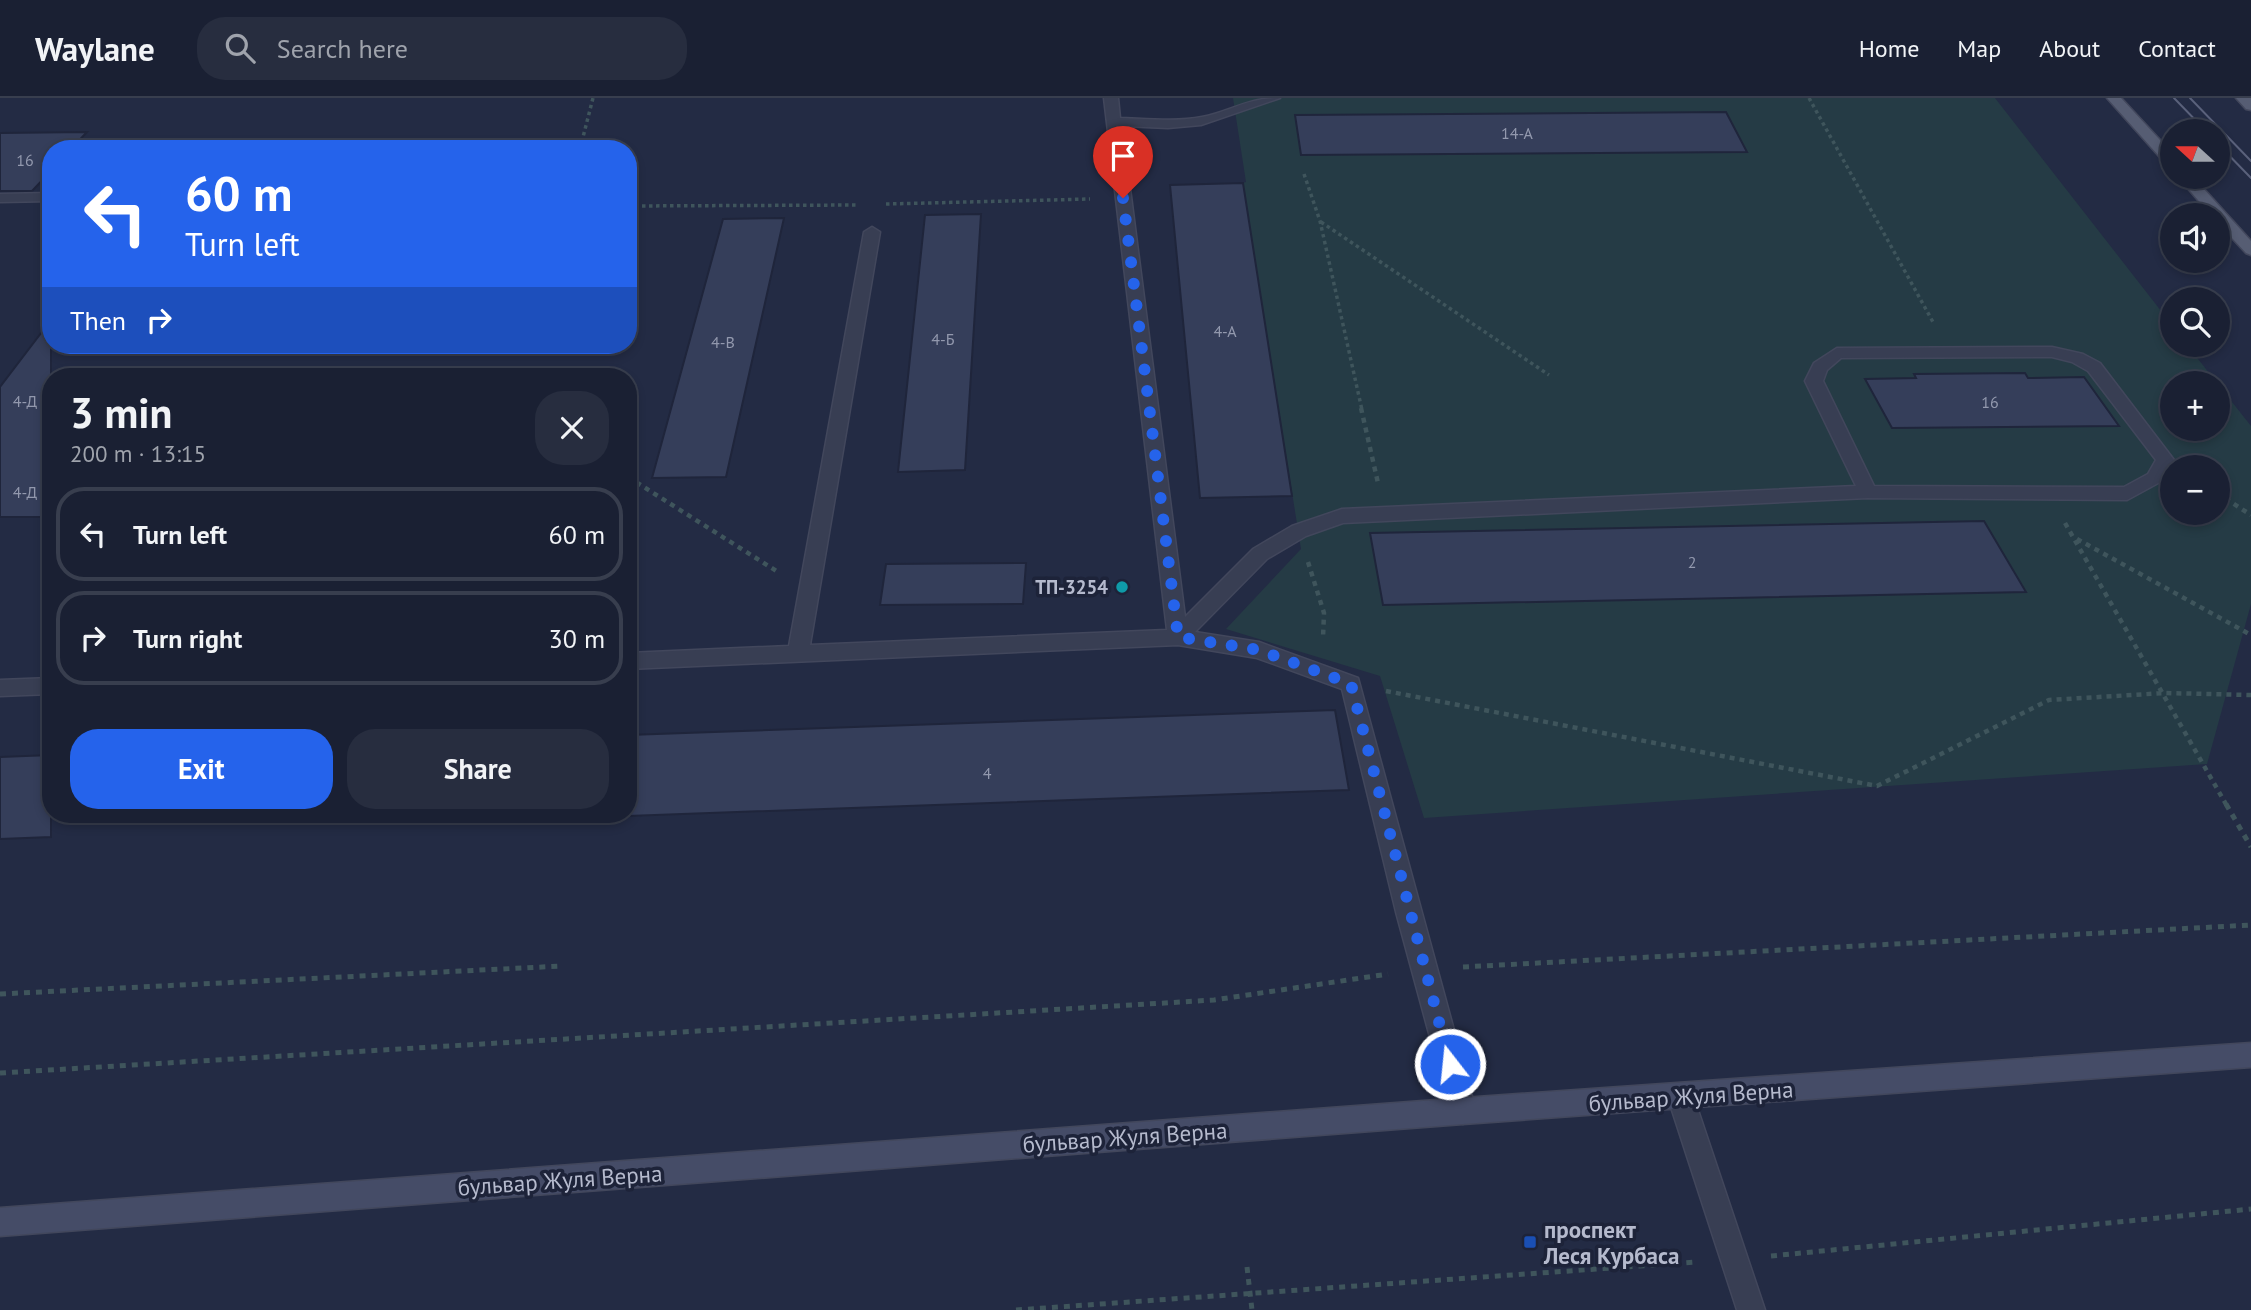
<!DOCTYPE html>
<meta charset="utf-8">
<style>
:root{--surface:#1a2033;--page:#272d3f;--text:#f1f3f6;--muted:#9fa3ac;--line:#383e4e;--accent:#2563eb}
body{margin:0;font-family:"PT Sans",sans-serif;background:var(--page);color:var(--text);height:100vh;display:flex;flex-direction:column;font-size:26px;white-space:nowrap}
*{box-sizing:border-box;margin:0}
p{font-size:23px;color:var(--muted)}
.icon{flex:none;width:38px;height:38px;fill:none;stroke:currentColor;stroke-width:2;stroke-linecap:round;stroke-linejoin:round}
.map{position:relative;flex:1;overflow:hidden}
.sheet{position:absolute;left:42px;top:270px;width:595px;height:455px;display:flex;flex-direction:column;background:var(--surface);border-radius:28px;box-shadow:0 4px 10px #0003,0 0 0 2px var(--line)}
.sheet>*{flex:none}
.guide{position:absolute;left:42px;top:42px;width:595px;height:214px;border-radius:28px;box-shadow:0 4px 10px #0003,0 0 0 2px var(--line);background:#2563eb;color:#fff;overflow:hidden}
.needle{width:46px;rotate:291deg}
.controls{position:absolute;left:2160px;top:21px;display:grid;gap:14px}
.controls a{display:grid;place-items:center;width:70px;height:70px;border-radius:50%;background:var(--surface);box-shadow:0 4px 10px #0003,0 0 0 2px var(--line);font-size:35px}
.pin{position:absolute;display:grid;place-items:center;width:60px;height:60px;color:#fff;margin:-72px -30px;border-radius:50% 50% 50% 0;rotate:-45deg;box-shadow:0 0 7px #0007}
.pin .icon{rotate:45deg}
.me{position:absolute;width:77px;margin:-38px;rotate:344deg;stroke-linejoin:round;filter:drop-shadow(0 0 5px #0008)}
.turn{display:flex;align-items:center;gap:24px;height:147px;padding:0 28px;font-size:32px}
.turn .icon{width:91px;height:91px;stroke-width:2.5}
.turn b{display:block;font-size:49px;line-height:60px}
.then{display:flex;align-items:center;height:66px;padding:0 28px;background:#0003;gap:14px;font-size:26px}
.round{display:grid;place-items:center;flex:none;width:74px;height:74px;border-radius:28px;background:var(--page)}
.headline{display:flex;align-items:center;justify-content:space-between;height:119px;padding:0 28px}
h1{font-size:42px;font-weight:700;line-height:52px}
.primary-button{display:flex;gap:14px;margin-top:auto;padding:14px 28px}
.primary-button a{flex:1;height:80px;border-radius:28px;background:var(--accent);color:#fff;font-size:28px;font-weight:700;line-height:80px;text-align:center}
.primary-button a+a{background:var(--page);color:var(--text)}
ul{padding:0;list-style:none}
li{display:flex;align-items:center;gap:21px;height:94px;margin:0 14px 10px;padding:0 14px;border:4px solid var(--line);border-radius:28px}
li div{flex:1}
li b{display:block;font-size:26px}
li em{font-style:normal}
header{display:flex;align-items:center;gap:42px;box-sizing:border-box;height:98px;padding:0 35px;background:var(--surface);border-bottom:2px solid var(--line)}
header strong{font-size:33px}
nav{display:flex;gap:38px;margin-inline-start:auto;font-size:24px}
.search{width:490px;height:63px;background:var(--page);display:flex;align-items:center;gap:18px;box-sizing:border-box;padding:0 24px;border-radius:28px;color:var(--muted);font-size:26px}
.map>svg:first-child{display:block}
.green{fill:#253b45;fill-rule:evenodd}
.building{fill:#353e5a;stroke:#1f253b;stroke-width:2}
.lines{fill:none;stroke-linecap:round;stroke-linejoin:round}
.lane-casing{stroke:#42475c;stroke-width:3}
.secondary-casing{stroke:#42475c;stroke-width:3}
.primary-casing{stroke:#42475c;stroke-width:3}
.path-far2{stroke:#3f555c;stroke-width:3.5;stroke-dasharray:3.5 3.5;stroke-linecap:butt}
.path-far1{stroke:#3f555c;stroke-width:4.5;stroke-dasharray:5 5;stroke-linecap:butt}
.path{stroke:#3f555c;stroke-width:5;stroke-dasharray:6 6;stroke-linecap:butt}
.lane{fill:#383e53;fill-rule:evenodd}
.secondary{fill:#454c67;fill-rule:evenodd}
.primary{fill:#565d73;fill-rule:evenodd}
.tram{stroke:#5a617b;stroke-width:2}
.route{stroke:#2563eb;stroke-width:12;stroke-dasharray:0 21.6}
.culture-dot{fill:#0f9aa8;stroke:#1d2339;stroke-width:2.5}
.transit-dot{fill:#1a4fb4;stroke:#1d2339;stroke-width:2.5}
.labels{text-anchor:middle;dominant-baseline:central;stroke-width:7;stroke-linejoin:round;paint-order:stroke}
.number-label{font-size:16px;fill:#9399ae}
.poi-label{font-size:19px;font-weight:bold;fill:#b5bacd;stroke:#1d2339;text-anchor:end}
.near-street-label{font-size:23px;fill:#b5bacd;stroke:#1d2339}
.near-poi-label{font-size:23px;font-weight:bold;fill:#b5bacd;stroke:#1d2339;text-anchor:start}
</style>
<header>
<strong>Waylane</strong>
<div class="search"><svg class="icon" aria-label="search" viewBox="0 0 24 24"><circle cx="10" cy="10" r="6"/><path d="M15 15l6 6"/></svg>Search here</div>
<nav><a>Home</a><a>Map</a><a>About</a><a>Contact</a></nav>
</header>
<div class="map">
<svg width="2251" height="1212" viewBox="0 0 2251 1212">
<rect width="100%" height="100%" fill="#232b44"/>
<path class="green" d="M1233 0H1995L2172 227V247H2187L2251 328V506L2207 666 1424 720 1380 578 1226 531 1301 451 1243 85 1246 84ZM2172 285H2217V331H2172ZM2172 369H2217V415H2172Z"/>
<path class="building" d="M1726 14 1747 54 1301 57 1295 17Z
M87 34 71 51H51V73L32 93H0V35Z
M1243 85 1292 398 1200 400 1170 87Z
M981 116 965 372 898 374 925 117Z
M784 120 726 379 652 380 723 121Z
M51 222V419H0V289Z
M2025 275 2028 280 2084 279 2119 328 1892 330 1865 281 1916 280 1914 276Z
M1984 423 2026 494 1383 507 1370 435Z
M1026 465 1023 506 880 507 886 466Z
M1335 612 1349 692 628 718V637Z
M51 657V739L0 741V659Z"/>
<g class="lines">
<g class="lane-casing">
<path id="lane" d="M1104 0H1118L1120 20C1148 21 1175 24 1202 19 1232 13 1246 0 1280 0L1201 27 1168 30 1122 28 1185 519 1253 451 1292 428 1342 411 1856 388 1805 283 1814 265 1837 250 2052 249 2083 256 2100 265 2174 362 2160 384 2127 402 1868 400 1343 425 1306 438 1267 461 1195 534 1259 544 1358 580 1476 1013 1472 1022 1463 1026 1454 1022 1450 1013 1396 814 1342 591 1257 560 1178 547 628 571V555L789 548 864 134 872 129 880 134 810 547 1167 532ZM2052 259 2072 264 2088 273 2156 362 2148 376 2124 389 1874 388 1823 283 1827 272 1841 260Z
M51 95V103L0 104V96Z
M51 580V596L0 598V582Z
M1681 987 1690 991 1694 1000 1765 1212H1737L1668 1000 1672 991Z"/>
</g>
<g class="secondary-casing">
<path id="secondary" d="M2251 945V969L1463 1026 0 1138V1110L1463 1000Z"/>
</g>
<g class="primary-casing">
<path id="primary" d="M2107 0H2121L2172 55V68L2167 67Z
M2236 0H2251V12L2246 11Z
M2178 79H2193L2251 143V157L2246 155 2217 124V117H2211Z"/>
</g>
<path class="path-far2" d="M1809 0 1933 224
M580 51 593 0
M1304 76 1320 123 1362 312
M886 106 1090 101
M628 108 859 107
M1321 124 1549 277"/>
<path class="path-far1" d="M1361 310 1378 385
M628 379 778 474
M2217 395 2251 417
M2065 425 2227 708
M2077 441 2251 537
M1308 464 1324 515 1323 540
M1386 593 1877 688 2049 602 2165 595 2251 597"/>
<path class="path" d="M2226 706 2251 749
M1463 869 2251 827
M0 896 562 868
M0 975 1214 902 1388 876
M1771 1158 2251 1111
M1247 1169 1252 1212
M1016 1212 1696 1164"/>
<use href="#lane" class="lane"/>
<use href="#secondary" class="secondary"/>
<use href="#primary" class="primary"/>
<path class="tram" d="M2174 0 2206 33
M2190 0 2251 63
M2217 45 2251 80"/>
</g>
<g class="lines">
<path class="route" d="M1123 100 1178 539 1259 552 1351 586 1450 966"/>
</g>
<circle class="culture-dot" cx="1122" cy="489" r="7"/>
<rect class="transit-dot" x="1523" y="1137" width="14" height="14" rx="3.5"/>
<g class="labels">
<g class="number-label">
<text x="1517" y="35">14-А</text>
<text x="25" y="62">16</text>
<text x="1225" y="233">4-А</text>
<text x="943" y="241">4-Б</text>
<text x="723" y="244">4-В</text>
<text x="25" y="303">4-Д</text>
<text x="1990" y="304">16</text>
<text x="25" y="394">4-Д</text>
<text x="1692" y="464">2</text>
<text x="987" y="675">4</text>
</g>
<g class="poi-label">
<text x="1108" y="489">ТП-3254</text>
</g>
<g class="near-street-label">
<text transform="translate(1691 998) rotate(-4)">бульвар Жуля Верна</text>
<text transform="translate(1125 1039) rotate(-4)">бульвар Жуля Верна</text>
<text transform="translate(560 1082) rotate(-4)">бульвар Жуля Верна</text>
</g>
<g class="near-poi-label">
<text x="1544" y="1131">проспект<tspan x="1544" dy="26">Леся Курбаса</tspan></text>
</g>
</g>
</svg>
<div class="controls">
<a><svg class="needle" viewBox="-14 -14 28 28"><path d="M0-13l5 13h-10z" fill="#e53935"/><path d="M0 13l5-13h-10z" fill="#9fa3ac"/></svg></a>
<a><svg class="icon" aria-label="sound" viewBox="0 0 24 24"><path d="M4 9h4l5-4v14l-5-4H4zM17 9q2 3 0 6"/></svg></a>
<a><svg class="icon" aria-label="search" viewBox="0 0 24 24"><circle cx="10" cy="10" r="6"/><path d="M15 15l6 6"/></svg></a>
<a>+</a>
<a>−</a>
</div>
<div class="pin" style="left:1123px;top:100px;background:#d93025"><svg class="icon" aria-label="arrive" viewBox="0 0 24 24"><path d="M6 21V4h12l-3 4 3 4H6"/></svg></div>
<svg class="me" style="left:1450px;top:966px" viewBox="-20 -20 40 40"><circle r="17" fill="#2563eb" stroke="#fff" stroke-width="3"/><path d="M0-11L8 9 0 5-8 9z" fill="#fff"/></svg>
<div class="guide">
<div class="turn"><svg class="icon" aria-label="left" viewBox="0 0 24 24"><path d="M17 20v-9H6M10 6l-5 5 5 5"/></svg><div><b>60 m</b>Turn left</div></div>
<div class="then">Then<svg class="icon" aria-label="right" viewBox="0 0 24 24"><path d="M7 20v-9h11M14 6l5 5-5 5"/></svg></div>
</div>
<section class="sheet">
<div class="headline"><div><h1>3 min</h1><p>200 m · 13:15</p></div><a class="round"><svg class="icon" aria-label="close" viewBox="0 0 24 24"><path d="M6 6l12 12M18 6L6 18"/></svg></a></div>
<ul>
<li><svg class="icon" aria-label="left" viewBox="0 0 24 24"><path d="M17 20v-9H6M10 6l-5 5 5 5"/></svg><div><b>Turn left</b></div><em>60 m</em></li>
<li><svg class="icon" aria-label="right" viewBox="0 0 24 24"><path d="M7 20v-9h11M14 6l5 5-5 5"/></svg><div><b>Turn right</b></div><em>30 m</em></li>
</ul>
<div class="primary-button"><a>Exit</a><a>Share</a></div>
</section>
</div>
